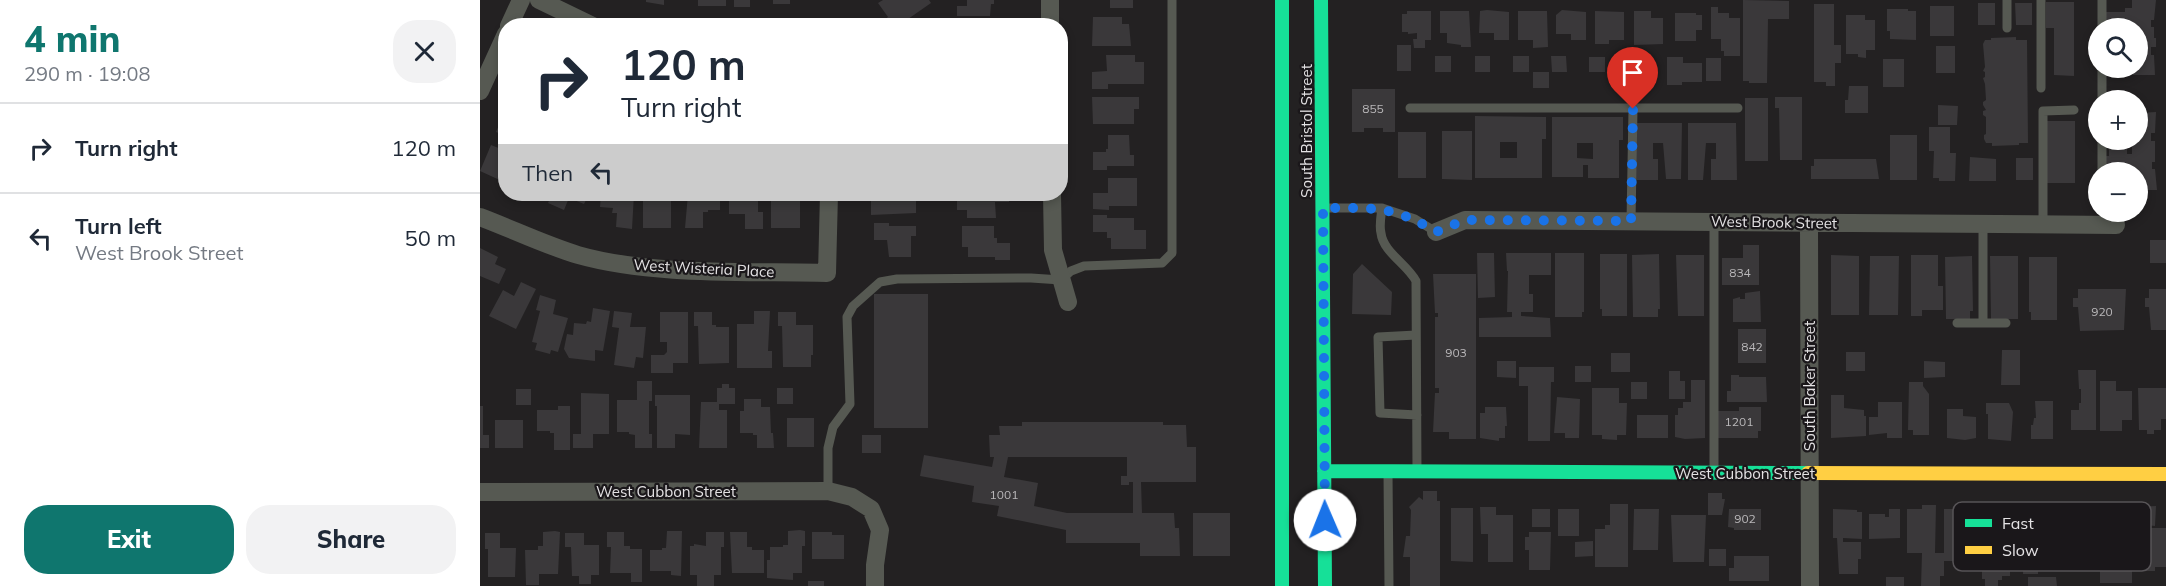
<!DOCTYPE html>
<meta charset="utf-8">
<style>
:root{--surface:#fff;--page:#f2f2f3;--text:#1f2937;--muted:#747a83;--line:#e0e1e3;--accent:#0f766e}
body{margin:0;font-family:Mulish,sans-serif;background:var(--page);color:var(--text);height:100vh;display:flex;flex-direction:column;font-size:22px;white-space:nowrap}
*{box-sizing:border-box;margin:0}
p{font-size:20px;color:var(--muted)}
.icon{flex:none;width:33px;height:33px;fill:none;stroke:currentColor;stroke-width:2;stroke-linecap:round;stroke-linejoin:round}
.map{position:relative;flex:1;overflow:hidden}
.details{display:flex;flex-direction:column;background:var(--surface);width:480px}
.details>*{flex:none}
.guide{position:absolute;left:18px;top:18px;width:570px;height:183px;border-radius:24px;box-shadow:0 3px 9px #0003;background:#fff;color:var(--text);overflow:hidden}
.buttons{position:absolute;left:1608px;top:18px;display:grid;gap:12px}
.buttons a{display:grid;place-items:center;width:60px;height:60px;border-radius:50%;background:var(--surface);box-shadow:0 3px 9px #0003;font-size:30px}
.pin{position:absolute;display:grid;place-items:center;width:51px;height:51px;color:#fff;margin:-62px -26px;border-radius:50% 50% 50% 0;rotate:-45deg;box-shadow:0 0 6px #0007}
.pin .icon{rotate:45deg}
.me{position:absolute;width:66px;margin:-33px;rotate:359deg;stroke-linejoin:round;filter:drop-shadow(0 0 4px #0008)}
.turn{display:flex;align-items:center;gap:21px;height:126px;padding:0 24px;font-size:27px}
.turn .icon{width:78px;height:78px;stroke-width:2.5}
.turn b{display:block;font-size:42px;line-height:51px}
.then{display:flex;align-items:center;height:57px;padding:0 24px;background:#0003;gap:12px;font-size:22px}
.round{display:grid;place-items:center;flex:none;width:63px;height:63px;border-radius:24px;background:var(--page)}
.overview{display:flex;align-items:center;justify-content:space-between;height:102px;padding:0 24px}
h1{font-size:36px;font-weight:800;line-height:45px;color:var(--accent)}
.button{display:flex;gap:12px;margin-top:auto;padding:12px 24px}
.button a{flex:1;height:69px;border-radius:24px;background:var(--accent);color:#fff;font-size:24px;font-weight:800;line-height:69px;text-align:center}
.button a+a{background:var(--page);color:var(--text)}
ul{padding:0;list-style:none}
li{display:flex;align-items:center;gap:18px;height:90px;padding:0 24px;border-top:2px solid var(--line)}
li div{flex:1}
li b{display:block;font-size:22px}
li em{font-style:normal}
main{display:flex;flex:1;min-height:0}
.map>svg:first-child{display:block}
.building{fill:#3a383a;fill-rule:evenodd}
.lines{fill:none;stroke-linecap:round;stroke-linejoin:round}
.lane{stroke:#565952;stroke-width:9}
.street{stroke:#565952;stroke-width:18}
.fast{stroke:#16e098;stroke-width:14}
.slow{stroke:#ffcf43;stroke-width:14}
.route{stroke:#1a73e8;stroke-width:10;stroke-dasharray:0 18}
.labels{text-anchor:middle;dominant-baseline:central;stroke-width:4.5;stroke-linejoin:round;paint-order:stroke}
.number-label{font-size:12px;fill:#bab8ba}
.street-label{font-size:15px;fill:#e4e2e4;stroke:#1a171a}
.key{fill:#1a171a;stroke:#575457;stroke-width:1.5}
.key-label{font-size:16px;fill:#e4e2e4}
</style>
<main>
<section class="details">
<div class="overview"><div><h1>4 min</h1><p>290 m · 19:08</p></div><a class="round"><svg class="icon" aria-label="close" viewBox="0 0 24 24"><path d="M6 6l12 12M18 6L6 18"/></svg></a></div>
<ul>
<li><svg class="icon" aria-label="right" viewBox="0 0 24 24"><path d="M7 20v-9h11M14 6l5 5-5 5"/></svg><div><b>Turn right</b></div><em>120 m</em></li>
<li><svg class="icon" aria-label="left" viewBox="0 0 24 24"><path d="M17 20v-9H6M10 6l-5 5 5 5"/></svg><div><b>Turn left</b><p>West Brook Street</p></div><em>50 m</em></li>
</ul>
<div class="button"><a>Exit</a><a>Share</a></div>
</section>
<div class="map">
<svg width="1686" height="586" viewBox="0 0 1686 586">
<rect width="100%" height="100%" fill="#232122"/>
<path class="building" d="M166 0H184V5L166 2Z
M218 0H246V6H218Z
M254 0H270V7H254Z
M293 0H310V4H293Z
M403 0H449L451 3 418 26H396L408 17 398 3Z
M487 0H514V4H511L510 16H477V6H487Z
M630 0H653V8H630Z
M1263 0 1309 1V19H1288L1287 83H1269V81H1263Z
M1652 0H1676L1674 20H1671V27H1674V38H1676V47H1671V55H1674L1675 75H1653V72H1646V70H1625V68H1658V28H1652V23H1646V28H1625V12H1645V8H1652Z
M1566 2H1594V76L1574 75V28H1566Z
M1498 3H1515V25H1498Z
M1535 3H1552V25H1536Z
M1334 4H1354V45H1361V63H1355V86H1346V82H1334Z
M1450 6H1474V36H1450Z
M1231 7H1238V13H1249V18H1260V56H1244V51H1241V39H1231Z
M1407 9H1428V11H1436V40L1410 39V31H1407Z
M1007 10 1029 12V40H1014V33H999L1000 11Z
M1082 10 1106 12V40H1091V34H1076V15Z
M927 11H951V40H945V48H934L933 39H937V33L928 34V32H922V14H927Z
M960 11H989L991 47H981V45L967 43V33H960Z
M1038 11H1067L1068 47 1053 48V40H1038Z
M1115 11 1144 12V40H1129V44H1115Z
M1154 11H1171V18H1183V44L1154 45Z
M1195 13H1216V15H1222V30H1216V41H1195Z
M1366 15H1385V20H1395V50H1386V58L1378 57V54H1366Z
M613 17H642V24H649L651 46H612Z
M491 23H513V26H491Z
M1536 37V40H1547L1548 143H1539V145L1512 146V143H1506L1504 139V135L1506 134V117L1503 115V111L1506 110 1503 105V102L1506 100 1505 84 1503 78 1505 77V72L1503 71 1505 67 1503 44 1505 40H1511V38Z
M917 45H931V71H917Z
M1456 46H1475V73H1456Z
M626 55H655V62H664V84H628V89H612V72L627 71Z
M955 56H971V72H955Z
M995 56H1010V72H995Z
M1033 56H1049V72H1033Z
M1071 56H1086L1087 72H1072Z
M1163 56V73L1148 74V57Z
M1109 57H1125V72H1109Z
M1187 57H1203V63H1222V82H1202V85H1187Z
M1226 58H1241V81H1226Z
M1403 59H1424V87H1403Z
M1053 72H1069V88H1053Z
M1369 86H1388V113H1365V100H1368Z
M872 89H915V132H903V128H884V132H872Z
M612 97H659V109H654V124H613Z
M1295 97H1322V160H1300L1299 108H1295Z
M1265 98H1288V161H1265Z
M1458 105 1478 106 1477 125H1458Z
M1676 112 1675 133H1671V141H1675V162H1672V169H1675L1677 190H1658V172H1629V166H1626V156H1629V140H1647V154H1652V140H1658V113Z
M995 116 1066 117V139H1062V178H995ZM1020 142H1037V158H1020Z
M1072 117H1143V140H1139V178H1108V165H1103V177H1072ZM1097 143H1113V159L1097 158Z
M22 118 26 119V136L16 132Z
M1567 121H1595V183H1567Z
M1154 123H1202L1201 179H1186L1183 143H1173V159H1178V180H1154Z
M1208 123H1256L1257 180H1231V159H1236V143H1226L1223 180H1208Z
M1449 127H1470V153H1476L1475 181H1459V178H1453L1454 151H1449Z
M962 131H992V180L962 179Z
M918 132H946V178H918Z
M628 135H649L650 155H654V166H627V170H613V152H626V149H628Z
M1410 135H1437V180H1410Z
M11 145 26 151 24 182 0 171Z
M1490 157 1516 159V181H1489Z
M1536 158H1553V180H1536Z
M1334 159H1396L1399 179H1331V166H1334Z
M628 178H657V206H629V210L613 209V193H628Z
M46 194H66L63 201Z
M72 194H109L104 204 89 198 84 210 68 203Z
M121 194H154L152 229 136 227 137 213H132L133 208 120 207Z
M163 194H184V198H191V228H163Z
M208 194H240V210H228V212H223V228H205Z
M249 194H278V212H283V229H265V214H249Z
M291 194H312V198H320V228H291Z
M407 194H436V213L391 215V200H407Z
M477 194H529V202H515L516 218H487V210H477Z
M613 215H627V218H654V230H666V249H631V238H627V232H613Z
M394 223H409V226H436V236H431V257H409L407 240H394Z
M482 226H514V238H517V243H530V260H515V257H488V247H482Z
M1670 240H1686V263H1670Z
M1263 245H1279V285H1242V258H1263Z
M0 248 18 257 15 264 26 269 19 284 0 276Z
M997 253H1014L1015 297 998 298Z
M1026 253H1071V275H1049V294H1053V312H1041V316L1070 318 1071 337H999V318L1032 317V312H1027L1028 271H1027Z
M1075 253H1104V312H1102V317H1075Z
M1120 254H1147V316H1122V309H1120Z
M1179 254 1180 309H1178V317H1153L1152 255Z
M1196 255H1224V316H1198Z
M1351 255 1379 256V315H1351Z
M1431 255H1458V286H1463V310H1442V316H1431Z
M1390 256H1419L1418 315H1389Z
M1492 256 1493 311H1490V319H1466L1465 257Z
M1510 256H1538V319H1511Z
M1549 257H1577V320H1551V312H1549Z
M882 264 912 292 911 315 872 314 873 274Z
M953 274H996V439H969V432H953L955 393H959V388H955V317H958V313H955Z
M41 282 56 289 36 329 9 316 23 290 34 296Z
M1598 289H1646L1644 330 1600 331 1598 307H1593V298H1598Z
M1669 289H1686V330H1671L1669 307H1665V298H1669Z
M1280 291 1281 322H1253V299L1260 297V299H1265V293Z
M394 294H448V428H394Z
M60 295 76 300 73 314 88 318 78 352 71 350 70 354 55 350 57 343 52 342 60 311 56 310Z
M113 308 130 311 123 351 115 350V361L89 358 84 349 87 334 93 335 94 323 106 324 107 321 111 322Z
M134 311 152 313 150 327H166L163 358 156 357 154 368 134 365 139 328 132 327Z
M274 311H290L288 351H292V368H257V324H274Z
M180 312H208V363H193V373H171V355H184L187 352V342H180Z
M214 312H232V325H236V327H249V363L219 364 218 326H214Z
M298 312H316V325H333V355H331V367H303L302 326H298Z
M1258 329H1286V363H1258Z
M1522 350H1540V385H1521Z
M1366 352H1385V371H1366Z
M1131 353H1150V372H1131Z
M1017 361H1036V378L1017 377Z
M1444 361 1465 362V377L1444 378Z
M1095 366H1111V382H1095Z
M1039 367H1074V382H1071L1070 441H1048V386H1039Z
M1598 370H1616V430H1591V410H1599V403H1601V389H1599Z
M1189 371H1200V381H1205V399H1189Z
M1251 375H1259V377H1286L1287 402H1247V391H1251Z
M1211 380H1225V438L1205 439 1195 437V415H1198V408H1203V402H1211Z
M157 381H172V401H169V434H172V448H155V435L149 434V432H137V400H157Z
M1620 381H1636V391H1652V420H1642V431H1620Z
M1151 382H1167V399H1151Z
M1429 382H1443V386L1449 394V435H1433V430H1428Z
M242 384H249V388H255V404H239V410H247V448H219L221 402H237V388H242Z
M297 388H313V404H297Z
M1112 388H1139V403H1147L1146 435H1137V440L1122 439V435H1112Z
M1658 388H1686V419H1681V430H1674V434H1667V430H1659Z
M36 389H51V405H36Z
M101 393 129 394V434H113V448H93V434H101Z
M175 395H210V435L195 434V448H177V406H175Z
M1351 395H1364V408L1384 410V416H1386V436L1351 438Z
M1077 397 1100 399 1099 438H1085V433H1074Z
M264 399H281V407H290L291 433H293L294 448H277V435H273V433H260V411H264Z
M1555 401H1573V439H1551V425H1553L1554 418H1556Z
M1398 402H1422V438H1407V433L1389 435V417H1398Z
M1506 403H1529L1533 412 1531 441 1508 439V414H1506Z
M0 406H3V435H9V448H0Z
M78 406H90V450H74V433H70V431H57V410H78Z
M1005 407H1026L1027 426H1025V438H1019V441L1000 438V413H1005Z
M1259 407H1281V431H1278V438H1237V411H1259Z
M1467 409H1483V416L1496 417V438L1485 440 1467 438Z
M1157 415H1188V438H1157Z
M307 418H334V447H307Z
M15 420H43V448H15Z
M542 422H683V425H706L707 447H716V482H661L662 513H694L695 528H699L700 556H660V543H586V530L517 516 519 506 492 502 494 486 440 476 444 455 512 467 514 457H510L509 435H520L519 426H542ZM528 457H647V476H641V485H649V482H653V513H587L554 506 558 483 524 477Z
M382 435H401V453H382Z
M943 491H957V501H960V586H930V557H923L926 536H930L931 510 929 507 939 497 943 500Z
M1228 493H1242V499H1245L1242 515H1228Z
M1633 503H1652V583H1620V539H1633Z
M1130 504H1148V567H1115V529H1125V525H1130Z
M1442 505H1456L1455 553H1464V509H1474V507L1497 509V561H1464V576H1460V586H1441L1442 553H1427V509H1442Z
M1676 506 1675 526 1656 524V507Z
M1000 507H1016V515H1033V562H1008V534H1001Z
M971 508H993V562L971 561Z
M1052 509H1070V527H1052Z
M1078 509H1099V536H1078Z
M1154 509H1179L1178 550H1153Z
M1249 509H1281V530H1254V528L1248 527Z
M1353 509 1377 510V512H1382V539L1363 538V542H1381V559H1378V574H1359L1357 538H1353Z
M1409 509H1420V538L1389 539V514H1405V517H1409Z
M1544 511H1570V545H1562V554H1558V574H1543Z
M713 513H750V556H713Z
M1191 515H1226L1224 562H1193Z
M1656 528H1686V567H1675V571H1658Z
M320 530 325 531V546H322V573H313V580L287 578V560H290V547H303V545H308V531Z
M75 531 80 532 78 574H59V585H46L45 550H58V546H63V532Z
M187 531H202L201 576 191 575V571H170V550H182V548H186Z
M127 532H144V546H150V549H162V582H151V573H130L131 547H127Z
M226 532H244V547H241V575H234V586H217V575H210V546H214V544L226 546Z
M250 532H267V547H272V550H284V573H252Z
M332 532H352V535H364V559H332Z
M1049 532H1071L1070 570H1049V550H1045V537H1049Z
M5 533H20V548H36L35 577H8V549H5Z
M85 533H104V545H119V575H111V584H99V576H92L91 547H85Z
M1113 541V556L1095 557V542Z
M1229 549H1246V566H1229Z
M1502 552H1514V561H1530V576H1522V580H1518V586H1505V579H1502Z
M1254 556H1289V581H1249V568H1254Z
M1406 577H1424V586H1406Z
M1548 577H1576L1577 586H1548Z
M328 581H344V586H328Z"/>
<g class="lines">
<path class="lane" d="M1527 0V28
M1561 0V88
M1622 0V28
M1622 68V100
M930 108H1258
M1622 140V172
M845 208H902C901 216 899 226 901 233 903 252 927 264 936 281L937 471
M902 208 935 219 956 232
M1151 221 1153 109
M1234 222V471
M1503 224V323
M1563 225V111L1594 110
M1477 323H1526
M936 335 898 337 900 413 937 415
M908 473 909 586
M348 491V448L353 427 370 404 367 317 373 306 400 282 417 279 551 278 581 280 591 271 604 266 682 263 692 253V0"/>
<path class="street" d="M59 0 113 26
M570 0V26
M29 26 41 0
M0 91 26 34
M572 194 573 250 588 302
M0 217C32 229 65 245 98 255 172 276 269 271 347 273L349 194
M1329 223 1330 586
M956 232 985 220 1636 225
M0 492 348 491 372 497 391 509 400 530 395 565V586"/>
<path class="fast" d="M802 0V586
M841 0 845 586
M844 471 1328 473"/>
<path class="slow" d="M1328 473 1686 474"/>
</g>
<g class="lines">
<path class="route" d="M845 520 843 208C890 208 913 205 956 232L985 220 1151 221 1153 109"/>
</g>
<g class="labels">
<g class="number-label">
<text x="893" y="108">855</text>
<text x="1260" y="272">834</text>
<text x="1622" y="311">920</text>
<text x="1272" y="346">842</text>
<text x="976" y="352">903</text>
<text x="1259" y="421">1201</text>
<text x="524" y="494">1001</text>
<text x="1265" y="518">902</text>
</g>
<g class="street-label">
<text transform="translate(826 131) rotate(-90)">South Bristol Street</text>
<text transform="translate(1294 222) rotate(1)">West Brook Street</text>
<text transform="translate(224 268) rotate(3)">West Wisteria Place</text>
<text transform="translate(1329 386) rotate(-90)">South Baker Street</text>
<text x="1265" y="473">West Cubbon Street</text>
<text x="186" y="491">West Cubbon Street</text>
</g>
</g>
<rect x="1473" y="502" width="198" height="69" rx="9" class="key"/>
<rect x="1485" y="519" width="27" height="8" fill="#16e098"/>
<rect x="1485" y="546" width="27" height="8" fill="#ffcf43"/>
<g class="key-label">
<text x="1522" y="529">Fast</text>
<text x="1522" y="556">Slow</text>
</g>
</svg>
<div class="buttons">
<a><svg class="icon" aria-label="search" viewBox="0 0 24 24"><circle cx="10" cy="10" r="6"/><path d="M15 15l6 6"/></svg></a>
<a>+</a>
<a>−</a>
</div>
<div class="pin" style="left:1153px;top:109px;background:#d93025"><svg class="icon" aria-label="arrive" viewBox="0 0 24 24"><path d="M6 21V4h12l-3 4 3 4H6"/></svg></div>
<svg class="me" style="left:845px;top:520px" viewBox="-20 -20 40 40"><circle r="19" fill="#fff"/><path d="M0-13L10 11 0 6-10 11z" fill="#1a73e8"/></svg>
<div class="guide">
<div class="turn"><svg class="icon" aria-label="right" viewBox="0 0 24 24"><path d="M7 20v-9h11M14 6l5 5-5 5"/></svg><div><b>120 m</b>Turn right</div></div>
<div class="then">Then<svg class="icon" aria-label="left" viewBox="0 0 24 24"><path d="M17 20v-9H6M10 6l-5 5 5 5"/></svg></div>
</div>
</div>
</main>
